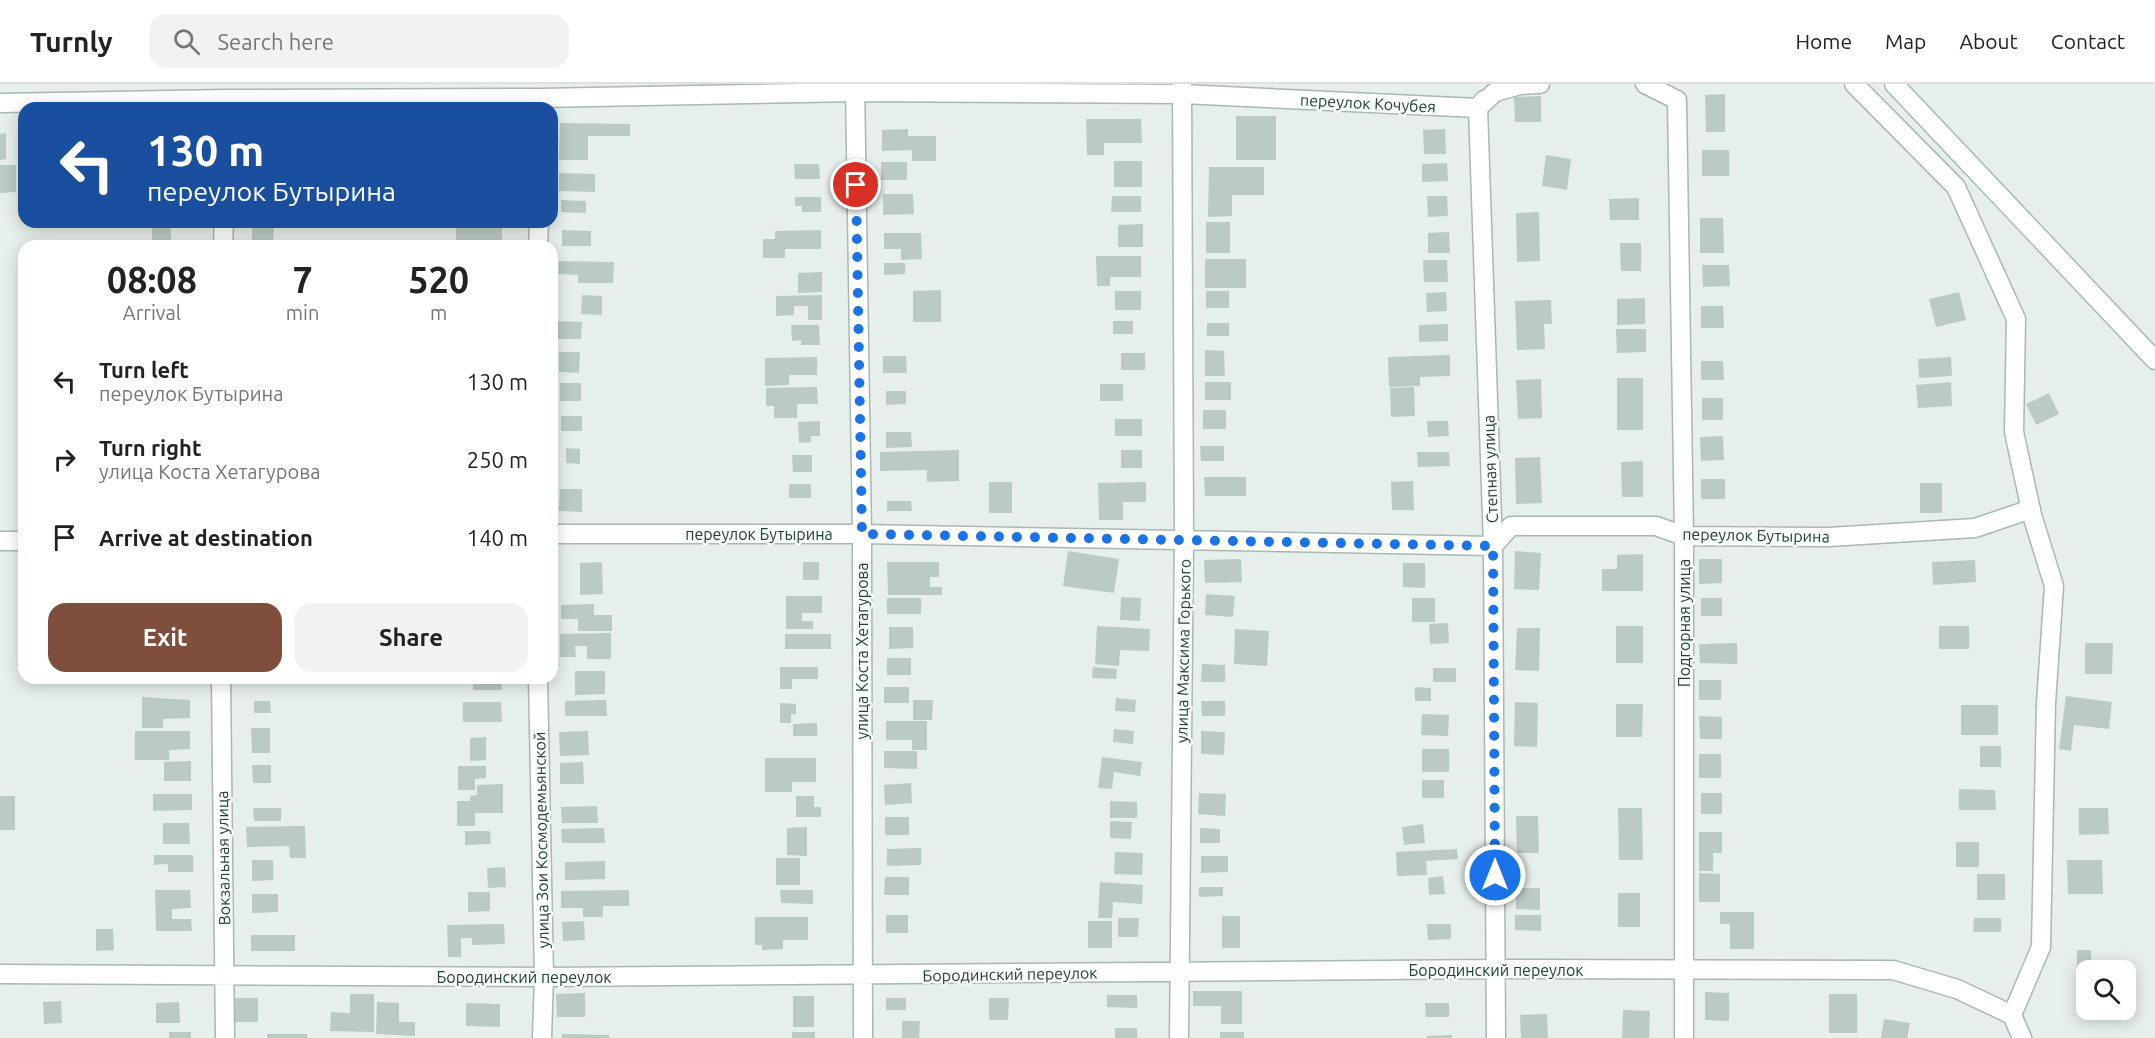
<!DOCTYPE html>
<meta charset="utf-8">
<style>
:root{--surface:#fff;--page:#f2f2f2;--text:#222;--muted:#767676;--line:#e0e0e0;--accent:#804e3d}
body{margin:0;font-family:Ubuntu,sans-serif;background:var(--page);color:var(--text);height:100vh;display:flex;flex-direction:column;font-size:22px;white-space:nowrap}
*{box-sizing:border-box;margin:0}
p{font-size:20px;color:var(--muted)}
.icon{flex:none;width:33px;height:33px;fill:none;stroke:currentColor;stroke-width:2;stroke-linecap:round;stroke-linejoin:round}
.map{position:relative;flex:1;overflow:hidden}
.panel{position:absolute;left:18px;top:156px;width:540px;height:444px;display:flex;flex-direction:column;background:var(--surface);border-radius:18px;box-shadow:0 3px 15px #0003}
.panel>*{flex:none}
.banner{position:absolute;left:18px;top:18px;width:540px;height:126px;border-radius:18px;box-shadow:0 3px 15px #0003;background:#1a4fa0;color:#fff;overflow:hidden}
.tools{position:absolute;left:2076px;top:876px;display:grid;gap:12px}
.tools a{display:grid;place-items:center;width:60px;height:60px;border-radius:12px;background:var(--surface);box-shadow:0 3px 15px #0003;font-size:30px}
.pin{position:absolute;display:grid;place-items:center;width:51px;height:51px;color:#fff;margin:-26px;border:3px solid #fff;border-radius:50%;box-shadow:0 2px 6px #0007}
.me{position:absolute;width:66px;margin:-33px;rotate:0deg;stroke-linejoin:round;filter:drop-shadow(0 0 4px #0008)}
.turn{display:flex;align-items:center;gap:21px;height:126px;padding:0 30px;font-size:27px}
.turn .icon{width:78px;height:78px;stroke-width:2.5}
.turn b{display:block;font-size:42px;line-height:51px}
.eta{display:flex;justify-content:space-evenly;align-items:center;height:102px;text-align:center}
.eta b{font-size:36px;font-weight:700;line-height:42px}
.button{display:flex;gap:12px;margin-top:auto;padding:12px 30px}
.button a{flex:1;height:69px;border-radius:18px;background:var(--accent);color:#fff;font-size:24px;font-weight:700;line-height:69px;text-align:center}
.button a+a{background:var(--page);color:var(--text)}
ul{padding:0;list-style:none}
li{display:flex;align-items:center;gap:18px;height:78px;padding:0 30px}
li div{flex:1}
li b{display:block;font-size:22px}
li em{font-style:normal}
header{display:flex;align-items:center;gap:36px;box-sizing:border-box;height:84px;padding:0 30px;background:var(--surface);border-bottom:2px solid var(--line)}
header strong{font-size:28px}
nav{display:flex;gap:33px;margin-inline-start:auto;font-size:21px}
.search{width:420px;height:54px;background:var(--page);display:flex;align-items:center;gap:15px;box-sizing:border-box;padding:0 21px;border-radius:18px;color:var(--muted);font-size:22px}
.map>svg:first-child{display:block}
.building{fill:#bbcac4}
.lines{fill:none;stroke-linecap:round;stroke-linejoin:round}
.street-casing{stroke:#a8b8b2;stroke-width:21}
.secondary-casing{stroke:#a4bbb3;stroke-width:21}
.street{stroke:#fff;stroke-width:18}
.secondary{stroke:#fff;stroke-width:18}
.route{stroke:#1a73e8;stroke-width:10;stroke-dasharray:0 18}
.labels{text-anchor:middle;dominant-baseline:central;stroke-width:5;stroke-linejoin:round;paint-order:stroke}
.street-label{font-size:16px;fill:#24423a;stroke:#f7fbf9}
</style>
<header>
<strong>Turnly</strong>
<div class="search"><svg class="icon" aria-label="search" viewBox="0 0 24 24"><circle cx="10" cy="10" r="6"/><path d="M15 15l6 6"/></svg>Search here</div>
<nav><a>Home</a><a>Map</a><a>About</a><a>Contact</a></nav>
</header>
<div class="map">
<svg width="2155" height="954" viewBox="0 0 2155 954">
<rect width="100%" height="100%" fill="#e6efeb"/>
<path class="building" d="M1725 10V48H1706L1705 11Z
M1541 12V38H1515L1514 13Z
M1236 32H1276V76H1236Z
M1086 35H1141L1142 59H1104V71H1087Z
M560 39 630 40V52H588V76H559Z
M908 45V52H936V77H912V66L882 67V46Z
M1445 45 1446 70H1424L1423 46Z
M6 49V75L0 76V50Z
M1702 66H1729V92H1702Z
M1546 71 1571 75 1567 106 1542 102Z
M1114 77H1142V103H1114Z
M881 78H907V96H881Z
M1447 79 1448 97 1422 98V80Z
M794 80H819L820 95H795Z
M0 81H16V108L0 109Z
M1209 83H1264V111H1232V132L1208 133Z
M559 89 595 90V108L559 107Z
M883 110H913L914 130 883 131Z
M1112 112H1141V128H1111Z
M1427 112H1447L1448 132 1428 133Z
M795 113H821V128H802V122H795Z
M1639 114V136H1610L1609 115Z
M561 116 586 117V129L561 128Z
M1539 128 1540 177 1517 178 1516 129Z
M1700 134H1723L1724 169H1700Z
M456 138H502V162H456Z
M1206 138H1230V169H1206Z
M252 140H274L273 161H252Z
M1143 140V163H1118V141Z
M152 141H171V162H152Z
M562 146 591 147V162H562Z
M821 146V165H785V174H763V155H775V147Z
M1449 148 1450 169H1428V149Z
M884 149H921L922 175 901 176V165H884Z
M1620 159H1641V187H1621Z
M1096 172H1141V193H1110V202H1097Z
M1205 175H1246V204H1205Z
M1423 176H1447L1448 198H1424Z
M559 177 614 178 613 199H578V191L558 190Z
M884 179H905V190L884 191Z
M1702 181H1729L1730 202 1703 203Z
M822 188V208L798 209V189Z
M941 206V238H913V207Z
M1115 207H1141V226H1115Z
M1206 207H1229V224H1206Z
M1446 208 1447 227 1427 228 1426 209Z
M1959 208 1966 236 1936 243 1929 215Z
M582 211 602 212V231L581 230Z
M822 211V236H808V222H794V231L776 232V212Z
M1645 214V240L1617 241V215Z
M1551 216 1552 240H1544L1545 265 1517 266 1515 217Z
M1701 222H1723L1724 244H1701Z
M557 237 582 238 581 255H557Z
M1113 237H1133V250H1113Z
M1207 239H1229V252H1207Z
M1448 240V257L1419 258V241Z
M791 241H819L820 261H801V256L792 257Z
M1616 245H1646V268L1617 269Z
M1205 266 1224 267 1225 292H1205Z
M559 268H580L579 289 559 288Z
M1121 269H1145V286H1121Z
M1450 271V292L1420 293V302L1389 303 1388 273Z
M883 272H906L907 289H883Z
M817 273V291H789V301L765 302V274Z
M1951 273 1952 292 1919 294 1918 275Z
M1701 277H1723L1724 296H1701Z
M1617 294H1643V346H1617Z
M1541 295 1542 334 1518 335 1516 296Z
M1205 298H1231V316H1205Z
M1951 298 1952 322 1918 324 1916 301Z
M560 299H581V317H560Z
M1100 300H1123V317H1100Z
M817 303 818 320H797V334H774V322H766V304Z
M1414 303 1415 332 1391 333 1390 304Z
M886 307H906V320L886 321Z
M2049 309 2059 330 2036 341 2026 320Z
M1702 314H1723V336H1702Z
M1203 326H1226V345H1203Z
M561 332H582V347H561Z
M1115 335H1142V352H1115Z
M820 337V352H811V358L799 359 798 338Z
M1427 337H1448L1449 352 1428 353Z
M886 348H911L912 363 886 364Z
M1723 352 1724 376 1701 377 1700 353Z
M1200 362H1224V377H1201Z
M566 364 580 365V380L566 379Z
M959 366V397L927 398V386L880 387V368Z
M1121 366H1142V384H1121Z
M1417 368H1449L1450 382 1418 383Z
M792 371H812V388H793Z
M1540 373 1542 419 1516 420 1515 374Z
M1643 377V413H1622L1621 378Z
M1204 393H1246V412H1205Z
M1701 395H1725V415H1701Z
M1413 397 1414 426H1392L1391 398Z
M989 398H1012V429H989Z
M1146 398V418H1123V436H1099L1098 399Z
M1920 399H1942V429H1920Z
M789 400H811V414H789Z
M560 405H582V428L559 427Z
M887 417H911L912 427H887Z
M1068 467 1119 475 1114 509 1063 502Z
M1515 467 1541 469 1539 506 1514 505Z
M1643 470V507H1602V485H1617V471Z
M1241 475 1242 498 1205 499 1204 476Z
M1699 475H1722V499L1699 500Z
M1975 476 1976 498 1933 501 1932 478Z
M602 478 603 510 580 511V479Z
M803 478H819V496H803Z
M887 478H939V493H930V503H942V511H888Z
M1403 479H1425V504L1403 503Z
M1206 510 1235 512 1233 533 1205 531Z
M786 512H822V529H802V537H813V545H786Z
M1121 513 1141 514 1140 537 1120 536Z
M887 514H921V530H887Z
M1412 514H1435V538H1412Z
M1701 514H1722V532H1701Z
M594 520V531H612V547H578V535H561V521Z
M1448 539 1449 559 1430 560 1429 540Z
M1097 542 1150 545 1149 567 1120 566 1119 582 1095 580Z
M1616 542H1643V579H1616Z
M1939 542H1969V565H1939Z
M889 543H913V564L889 565Z
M1517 544H1540L1539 587 1515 586Z
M1235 545 1269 547 1267 582 1234 580Z
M611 549V575H587V562H575L576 573H560V550Z
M785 550H831V565H785Z
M1737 559V580L1700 579 1699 560Z
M2085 559H2113L2112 590H2085Z
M887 574H911V591H887Z
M1202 580 1225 581V598H1201Z
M780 583H818V595H792V605H780Z
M1093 583 1117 585 1116 595 1092 594Z
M1433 584H1456V598H1433Z
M575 587H605V610L575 611Z
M251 594H271V599H251Z
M473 594H501L502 606H473Z
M1699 596H1721V616H1699Z
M884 603H909V619H884Z
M1415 603 1431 604V617H1415Z
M2066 612 2112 618 2109 645 2074 641 2071 667 2059 665Z
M142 613 190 616V634L163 635V644H142Z
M1116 614 1136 616 1135 628 1115 627Z
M606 616 607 632H565V617Z
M913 616H933L932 636H913Z
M254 617H270L271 629H254Z
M1201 617H1225V632H1202Z
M463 618H501L502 638H463Z
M1515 618 1538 619 1537 663 1514 662Z
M780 619 796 620V630H791V639H780Z
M1616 620H1643L1642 653H1616Z
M1961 621H1998V651H1961Z
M1422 630 1449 631 1448 652 1421 651Z
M1699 632 1722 633V655H1700Z
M886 637H927V666H912V656H886Z
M817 639V652H793V640Z
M251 644H270V669H252Z
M1114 645 1134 647 1133 660 1113 658Z
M135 647H190V665L169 666V676H135Z
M588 647 589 671 560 672 559 648Z
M1201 647 1225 648 1224 671 1201 670Z
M486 653V676L470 677V654Z
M1980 662H2001V683H1980Z
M1422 665H1449V688H1422Z
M884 667H917V685L884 684Z
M1699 670H1721V694H1699Z
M1102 673 1142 678 1140 692 1114 688 1112 705 1098 704Z
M765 674H816V698H792V708H765Z
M191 677V697H164V678Z
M583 678 584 700H560V679Z
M252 681H271V699H253Z
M458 682H486V694L475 695V706H458Z
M1422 696H1444V714H1422Z
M911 699 912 719 885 721 884 701Z
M503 700V729H475V742H457V717H470V712L477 711V701Z
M1959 705 1995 706 1996 726H1959Z
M1199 709 1226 710 1225 732 1198 730Z
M1701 709H1722V730H1701Z
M153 710H192V726L153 727Z
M0 712H15V746H0Z
M796 712H814V723H821V733H796Z
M1110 717 1137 718V734H1110Z
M597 722 598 739H562L561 723Z
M253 724H281V737H254Z
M1618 724H1642L1643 776H1619Z
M2079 724H2108L2109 750 2079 751Z
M1516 732H1538L1539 769H1517Z
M885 733H909V751H885Z
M1110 737 1132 738 1131 755 1110 754Z
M163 739H189L190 760H163Z
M1423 740 1425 759 1404 761 1402 743Z
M305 742 306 774H290L289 762 247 763 246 743Z
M807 743V772L787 771V744Z
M604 744 605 759H562L561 745Z
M1200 744 1220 745V759H1200Z
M465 747H490L491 760 465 761Z
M1699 748H1722V769H1713V787H1699Z
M1956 758H1979V783H1956Z
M921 764V781L887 782V765Z
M1457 765 1458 775 1426 777 1427 791 1397 792 1396 768Z
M1115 768 1143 769 1142 791 1114 790Z
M154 771H193V788H168V780L154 781Z
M1201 772H1228V788L1201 789Z
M776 774H800V801H776Z
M252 776H273V796L252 797Z
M2067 776H2102L2103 810H2068Z
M605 777V795L565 796V778Z
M505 783 506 803 488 804 487 784Z
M1699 789 1720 790V818H1699Z
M1977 790H2005V816H1977Z
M1443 792 1445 810 1429 811 1428 794Z
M885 793H909V811H884Z
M1100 798 1143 801 1142 820 1113 818 1112 834H1098Z
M1199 803H1223V812L1199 813Z
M1516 804H1540V826L1516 825Z
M155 806H190L191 824 172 825V835H191L192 847H156Z
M629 806V822H603V833H583V824H561V807Z
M780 806H813V820L781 819Z
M468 808H490V827L468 828Z
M1618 809H1640V843H1618Z
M252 810H278V828L252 829Z
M1720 828H1754V865H1730V840H1720Z
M886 831H908V849H886Z
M1515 831H1541V847L1515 846Z
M1222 832H1240V864H1222Z
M755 833H808V856H783V865L762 866V861H755Z
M1118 834H1139L1138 853H1118Z
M1974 834H2001V848H1973Z
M584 837 585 856 563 857 562 838Z
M1088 837H1112V864H1088Z
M504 840 505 860 472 861V854H461V873H448L447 841Z
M1427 840H1451V855L1428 856Z
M96 845H113L114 866 96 867Z
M251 851H295V867H251Z
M2077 866H2091V886H2086V889H2077Z
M1193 907H1242V940H1221V922H1193Z
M1705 908 1729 909V937L1705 936Z
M585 909V933H557L556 910Z
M350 910H374V948L330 947 331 928 350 929Z
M1829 910H1857V949H1829Z
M1107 911H1137V924L1107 923Z
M793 912H814V943H793Z
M234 914H258V938H234Z
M886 914H906V926H886Z
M989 914H1009L1008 936H989Z
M61 917 62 939 44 940 43 918Z
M179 918 180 939H156V919Z
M377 918 399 919V938H415V952L376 950Z
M466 919 500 920V943L466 942Z
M1425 919H1449V933H1426Z
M1623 926 1650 927 1649 954H1622Z
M1547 930 1548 954H1521L1520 931Z
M1884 935 1910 939 1907 954H1881Z
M902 937H920L919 954H902Z
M1115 944H1137V954H1115Z
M169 948H191V954H169Z
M792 948H815V954H792Z
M1220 948H1244V954H1220Z
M267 950H307V954H267Z
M562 950 609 951V954H562Z
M1452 951V954H1427V952Z"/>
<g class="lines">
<g class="street-casing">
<path id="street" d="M855 0 862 450 863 954
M1645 0 1677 16 1684 452V954
M1854 0 1956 103 2016 235 2014 348 2032 431 2054 502 2046 619 2041 863 2012 931
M1484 16 1478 24 1493 462 1496 954
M0 19 226 15 540 14 855 8 1182 10 1478 24 1495 8 1520 1 1540 0
M223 162 224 138
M538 162 539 138
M552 450H862L1493 462 1511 442H1656L1684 452 1829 453 1975 444 2031 425
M0 457H24
M221 594 225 954
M538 594 544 893 542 954
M0 890 544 893 1495 885 1893 886 1957 905 2012 931
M2012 931 2022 954
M1179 954 1184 456 1182 0"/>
</g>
<g class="secondary-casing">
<path id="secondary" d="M1894 0 2155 276"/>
</g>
<use href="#street" class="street"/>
<use href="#secondary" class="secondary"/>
</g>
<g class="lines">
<path class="route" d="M856 101 862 450 1493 462 1495 791"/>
</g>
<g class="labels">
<g class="street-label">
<text transform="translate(1368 19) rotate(3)">переулок Кочубея</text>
<text transform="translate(1490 385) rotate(-92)">Степная улица</text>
<text x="759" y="450">переулок Бутырина</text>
<text transform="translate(1756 451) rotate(1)">переулок Бутырина</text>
<text transform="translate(1684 539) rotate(-90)">Подгорная улица</text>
<text transform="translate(862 567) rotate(-90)">улица Коста Хетагурова</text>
<text transform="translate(1183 567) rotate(-89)">улица Максима Горького</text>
<text transform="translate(541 756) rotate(-91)">улица Зои Космодемьянской</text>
<text transform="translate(223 774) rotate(-91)">Вокзальная улица</text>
<text x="1496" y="886">Бородинский переулок</text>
<text transform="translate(1010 890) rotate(-1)">Бородинский переулок</text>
<text x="524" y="893">Бородинский переулок</text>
</g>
</g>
</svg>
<div class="tools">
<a><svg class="icon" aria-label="search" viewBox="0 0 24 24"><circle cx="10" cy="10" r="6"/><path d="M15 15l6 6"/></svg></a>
</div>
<div class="pin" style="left:856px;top:101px;background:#d93025"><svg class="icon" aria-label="arrive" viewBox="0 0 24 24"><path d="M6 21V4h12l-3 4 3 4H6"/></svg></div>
<svg class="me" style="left:1495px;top:791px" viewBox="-20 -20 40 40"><circle r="17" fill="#1a73e8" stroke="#fff" stroke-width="3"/><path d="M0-11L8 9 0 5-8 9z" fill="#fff"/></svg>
<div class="banner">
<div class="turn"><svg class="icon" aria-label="left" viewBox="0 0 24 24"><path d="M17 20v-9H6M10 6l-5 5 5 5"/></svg><div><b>130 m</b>переулок Бутырина</div></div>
</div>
<section class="panel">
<div class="eta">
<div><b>08:08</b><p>Arrival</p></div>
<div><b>7</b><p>min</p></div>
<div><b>520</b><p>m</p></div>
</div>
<ul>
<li><svg class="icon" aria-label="left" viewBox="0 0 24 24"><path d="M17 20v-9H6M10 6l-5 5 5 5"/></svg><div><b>Turn left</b><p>переулок Бутырина</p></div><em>130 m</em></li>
<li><svg class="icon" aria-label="right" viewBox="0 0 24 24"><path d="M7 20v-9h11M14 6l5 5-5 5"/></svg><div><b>Turn right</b><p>улица Коста Хетагурова</p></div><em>250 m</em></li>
<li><svg class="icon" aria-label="arrive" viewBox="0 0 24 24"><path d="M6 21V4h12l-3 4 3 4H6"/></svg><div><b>Arrive at destination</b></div><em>140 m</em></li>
</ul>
<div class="button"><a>Exit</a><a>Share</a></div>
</section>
</div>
